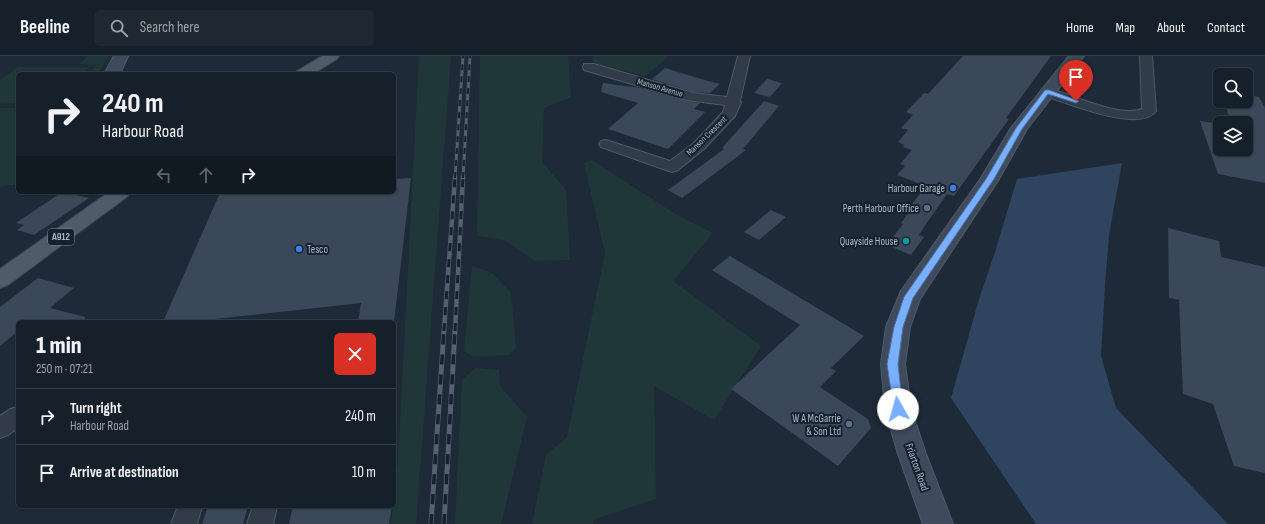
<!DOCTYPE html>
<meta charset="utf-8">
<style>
:root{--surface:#16202a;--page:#1f2832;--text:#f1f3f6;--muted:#9ea3a8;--line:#353e47}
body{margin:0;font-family:"Sofia Sans Condensed",sans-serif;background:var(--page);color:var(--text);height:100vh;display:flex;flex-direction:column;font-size:15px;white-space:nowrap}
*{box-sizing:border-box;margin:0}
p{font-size:13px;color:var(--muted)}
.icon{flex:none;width:22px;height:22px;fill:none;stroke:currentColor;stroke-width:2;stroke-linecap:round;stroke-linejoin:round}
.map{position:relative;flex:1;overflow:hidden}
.drawer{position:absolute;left:16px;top:264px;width:380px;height:188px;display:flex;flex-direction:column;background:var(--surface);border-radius:6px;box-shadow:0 1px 3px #0004,0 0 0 1px var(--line)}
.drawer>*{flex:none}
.banner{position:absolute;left:16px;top:16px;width:380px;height:122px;border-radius:6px;box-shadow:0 1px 3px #0004,0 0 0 1px var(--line);background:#16202a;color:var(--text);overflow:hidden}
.controls{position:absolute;left:1213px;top:12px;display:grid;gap:8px}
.controls a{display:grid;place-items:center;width:40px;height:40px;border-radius:6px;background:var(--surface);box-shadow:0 1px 3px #0004,0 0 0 1px var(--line);font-size:20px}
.pin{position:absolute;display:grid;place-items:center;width:34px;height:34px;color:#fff;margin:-41px -17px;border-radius:50% 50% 50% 0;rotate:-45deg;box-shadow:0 0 4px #0007}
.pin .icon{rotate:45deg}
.me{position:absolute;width:44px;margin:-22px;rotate:353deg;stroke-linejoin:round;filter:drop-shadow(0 0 3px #0008)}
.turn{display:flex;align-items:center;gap:14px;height:84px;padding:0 20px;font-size:18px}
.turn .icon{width:52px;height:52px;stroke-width:2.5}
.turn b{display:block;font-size:28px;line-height:34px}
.lanes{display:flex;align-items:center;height:38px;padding:0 20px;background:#0003;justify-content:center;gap:20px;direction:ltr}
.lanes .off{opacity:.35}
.round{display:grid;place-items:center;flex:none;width:42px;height:42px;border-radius:6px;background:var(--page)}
.head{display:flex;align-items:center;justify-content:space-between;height:68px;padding:0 20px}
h1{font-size:24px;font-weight:800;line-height:30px}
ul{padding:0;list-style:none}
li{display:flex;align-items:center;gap:12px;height:56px;padding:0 20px;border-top:1px solid var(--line)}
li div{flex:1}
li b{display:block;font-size:15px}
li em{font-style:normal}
header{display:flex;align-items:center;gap:24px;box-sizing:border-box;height:56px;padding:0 20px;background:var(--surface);border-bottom:1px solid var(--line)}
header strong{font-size:19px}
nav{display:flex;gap:22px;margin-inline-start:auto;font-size:14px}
.search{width:280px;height:36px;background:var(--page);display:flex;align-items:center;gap:10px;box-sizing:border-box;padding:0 14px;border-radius:6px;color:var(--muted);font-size:15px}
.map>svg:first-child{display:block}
.green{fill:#20373a}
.water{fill:#2e445f}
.building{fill:#3a4859}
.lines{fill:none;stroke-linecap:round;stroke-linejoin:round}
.street-casing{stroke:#4f5967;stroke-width:2}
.secondary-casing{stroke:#4f5967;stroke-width:2}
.primary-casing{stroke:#3b4552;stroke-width:2}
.street{fill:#323c49;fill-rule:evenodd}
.secondary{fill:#3f4b5c;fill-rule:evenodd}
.primary{fill:#4f5b69;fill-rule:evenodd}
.rail-far2-casing{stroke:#536070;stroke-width:3}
.rail-far1-casing{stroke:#536070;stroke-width:4.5}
.rail-casing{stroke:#536070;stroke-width:5}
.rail-far2{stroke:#17212d;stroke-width:2;stroke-dasharray:6;stroke-linecap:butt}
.rail-far1{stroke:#17212d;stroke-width:3;stroke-dasharray:8;stroke-linecap:butt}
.rail{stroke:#17212d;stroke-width:3.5;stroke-dasharray:10;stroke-linecap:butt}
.route{fill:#78afff;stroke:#4e72a6}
.shop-dot{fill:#3f7fe0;stroke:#17212d;stroke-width:1.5}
.service-dot{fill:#5c6f8a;stroke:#17212d;stroke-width:1.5}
.culture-dot{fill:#0f9aa8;stroke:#17212d;stroke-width:1.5}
.labels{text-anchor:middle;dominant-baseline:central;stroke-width:4;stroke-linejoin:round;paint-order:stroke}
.far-street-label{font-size:9px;fill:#acb6c6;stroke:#17212d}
.shield{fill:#17212d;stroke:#7f8998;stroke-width:1}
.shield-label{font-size:10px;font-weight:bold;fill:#acb6c6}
.poi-label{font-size:11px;fill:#acb6c6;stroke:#17212d;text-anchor:end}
.street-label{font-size:11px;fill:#acb6c6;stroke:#17212d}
</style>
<header>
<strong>Beeline</strong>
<div class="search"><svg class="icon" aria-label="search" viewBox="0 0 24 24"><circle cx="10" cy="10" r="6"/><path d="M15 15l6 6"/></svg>Search here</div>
<nav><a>Home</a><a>Map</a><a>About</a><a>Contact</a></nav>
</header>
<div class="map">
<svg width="1265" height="468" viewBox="0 0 1265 468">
<rect width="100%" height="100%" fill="#1e2a38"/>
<path class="green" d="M88 0H109L98 18H87L97 9 79 8Z
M419 0H451L416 468H391L398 407Z
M480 0H568L571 41 544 52 542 106 566 134 570 204 535 205 504 184 477 180Z
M593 0H665L668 1 645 20 594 7Z
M18 11H90L82 18H18V47L0 48V24Z
M0 52H18V128L0 131Z
M592 104 677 159 713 177 673 225 761 290 714 364 654 330 656 443 595 463 593 468H532L546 399 567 381 605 197 584 107Z
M472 210 492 217 511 237 516 291 510 299 474 301 464 295Z
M475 312 499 314 500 330 527 361 501 468H455L462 324Z"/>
<path class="water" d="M1122 107 1109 179 1105 229 1101 300 1116 352 1228 468H1036L951 342 979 243 994 199 1017 123Z"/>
<path class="building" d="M963 0H1051L1006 62 1009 63 954 140 947 138 926 168 919 179 924 181 911 199 887 189 903 168 901 167 909 156V152L926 130 897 119 905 110 900 108 912 94 903 91 905 89 898 86 908 74 901 72 913 59 906 56 924 37 928 38Z
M665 12 701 23 720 28 710 37 693 36 652 23Z
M767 23 782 27 770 41 754 37Z
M603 27 641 32 687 45 700 47 694 53 705 56 668 93 608 73 638 47 601 36Z
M1246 38 1259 41 1265 52V127L1218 118 1200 65 1220 68V93H1246V67H1231L1224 45H1246Z
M764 45 779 50 743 93 746 94 682 142 668 134 724 93 722 92Z
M411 122 394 266H358L361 247 187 266H163L219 139 252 136H394V123Z
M62 136 89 142 34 179 17 174 24 169 16 167Z
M771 154 786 161 759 184 744 176Z
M1168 172 1219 185 1221 201 1265 211V417L1234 410 1213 348 1183 338 1179 244 1169 242Z
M730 200 864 280 831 312 836 315 820 331 868 363 871 372 838 410 731 333 800 269 712 214Z
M38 222 74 232 50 252 85 261 84 266H18V275L0 290V251Z
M208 450H248L243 468H202Z
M293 450H392L389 468H289Z"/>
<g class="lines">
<g class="street-casing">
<path id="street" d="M738 0H750L740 45 741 46 735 60 704 93 678 114 672 116 666 114 601 91 599 88 601 85 606 84 670 105 694 87 723 56 725 49 687 44 584 14 583 11 584 8H594L693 37 727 41Z
M1140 0H1152L1156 55C1140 78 1065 46 1042 39L1040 36 1042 33 1047 32C1072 38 1119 62 1142 53Z
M18 351V372L8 379 0 382V360L10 353Z
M178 450H202L197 468H171Z
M253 450H277L273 468H247Z"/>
</g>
<g class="secondary-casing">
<path id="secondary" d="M114 0H128L120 18H104Z
M1069 0H1084L1027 73 999 123 920 243 910 271 905 308 911 353 926 398 953 468H923L898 398 885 353 881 308 886 271 901 235 981 122 1011 72Z"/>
</g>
<g class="primary-casing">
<path id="primary" d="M322 0H339L337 3 313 18H294L297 15Z
M109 136H130L128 140 8 229 0 232V213Z"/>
</g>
<use href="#street" class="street"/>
<use href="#secondary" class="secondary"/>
<use href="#primary" class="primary"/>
<g class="rail-far2-casing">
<path id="rail-far2" d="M455 122 463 0
M463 122 470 0"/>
</g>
<g class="rail-far1-casing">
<path id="rail-far1" d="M444 275 455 121
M455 275 463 121"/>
</g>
<g class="rail-casing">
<path id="rail" d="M431 468 444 274
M444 468 455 274"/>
</g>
<use href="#rail-far2" class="rail-far2"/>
<use href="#rail-far1" class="rail-far1"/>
<use href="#rail" class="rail"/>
</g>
<path class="route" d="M1045 34H1049L1079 45 1076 47 1048 38 1022 73 994 123 913 242 903 271 898 308 903 353 902 356 898 357 894 356 887 308 894 271 904 241 986 123 1016 72Z"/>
<g class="shop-dot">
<circle cx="953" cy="132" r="4"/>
<circle cx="299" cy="193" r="4"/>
</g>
<g class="service-dot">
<circle cx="927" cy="152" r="4"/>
<circle cx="849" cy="368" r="4"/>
</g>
<circle class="culture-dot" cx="906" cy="185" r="4"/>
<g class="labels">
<g class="far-street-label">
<text transform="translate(660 32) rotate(16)">Manson Avenue</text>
<text transform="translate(707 80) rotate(-44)">Manson Crescent</text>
</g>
<rect class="shield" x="48" y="173" width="26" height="16" rx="3"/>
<g class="shield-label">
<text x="61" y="181">A912</text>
</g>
<g class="poi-label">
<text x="945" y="132">Harbour Garage</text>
<text x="919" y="152">Perth Harbour Office</text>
<text x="898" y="185">Quayside House</text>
<text x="307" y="193" text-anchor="start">Tesco</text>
<text x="841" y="362">W A McGarrie<tspan x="841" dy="13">&amp; Son Ltd</tspan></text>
</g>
<g class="street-label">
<text transform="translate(917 411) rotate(70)">Friarton Road</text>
</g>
</g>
</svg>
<div class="controls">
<a><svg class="icon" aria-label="search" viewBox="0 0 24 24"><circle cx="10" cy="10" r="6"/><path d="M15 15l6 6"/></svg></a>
<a><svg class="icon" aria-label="layers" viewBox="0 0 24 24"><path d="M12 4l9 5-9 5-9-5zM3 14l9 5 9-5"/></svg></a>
</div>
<div class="pin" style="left:1076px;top:45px;background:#d93025"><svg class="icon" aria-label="arrive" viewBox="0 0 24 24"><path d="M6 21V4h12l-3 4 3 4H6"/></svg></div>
<svg class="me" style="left:898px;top:353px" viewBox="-20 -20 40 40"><circle r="19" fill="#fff"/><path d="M0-13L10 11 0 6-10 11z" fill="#78afff"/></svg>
<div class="banner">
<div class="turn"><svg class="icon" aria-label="right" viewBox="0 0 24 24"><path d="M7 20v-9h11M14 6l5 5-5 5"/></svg><div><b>240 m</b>Harbour Road</div></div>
<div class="lanes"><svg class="icon off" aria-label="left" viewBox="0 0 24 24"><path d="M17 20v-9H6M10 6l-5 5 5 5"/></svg><svg class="icon off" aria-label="ahead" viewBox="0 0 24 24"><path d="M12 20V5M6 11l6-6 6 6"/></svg><svg class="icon" aria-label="right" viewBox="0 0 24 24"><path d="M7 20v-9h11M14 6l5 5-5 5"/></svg></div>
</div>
<section class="drawer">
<div class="head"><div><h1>1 min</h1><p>250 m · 07:21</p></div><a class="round" style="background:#d93025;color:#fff"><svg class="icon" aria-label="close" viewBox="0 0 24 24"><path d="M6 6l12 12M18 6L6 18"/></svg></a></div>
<ul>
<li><svg class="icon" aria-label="right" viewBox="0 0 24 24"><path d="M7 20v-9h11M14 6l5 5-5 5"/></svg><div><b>Turn right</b><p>Harbour Road</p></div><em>240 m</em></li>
<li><svg class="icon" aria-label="arrive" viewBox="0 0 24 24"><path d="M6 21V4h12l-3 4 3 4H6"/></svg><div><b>Arrive at destination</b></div><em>10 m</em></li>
</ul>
</section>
</div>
